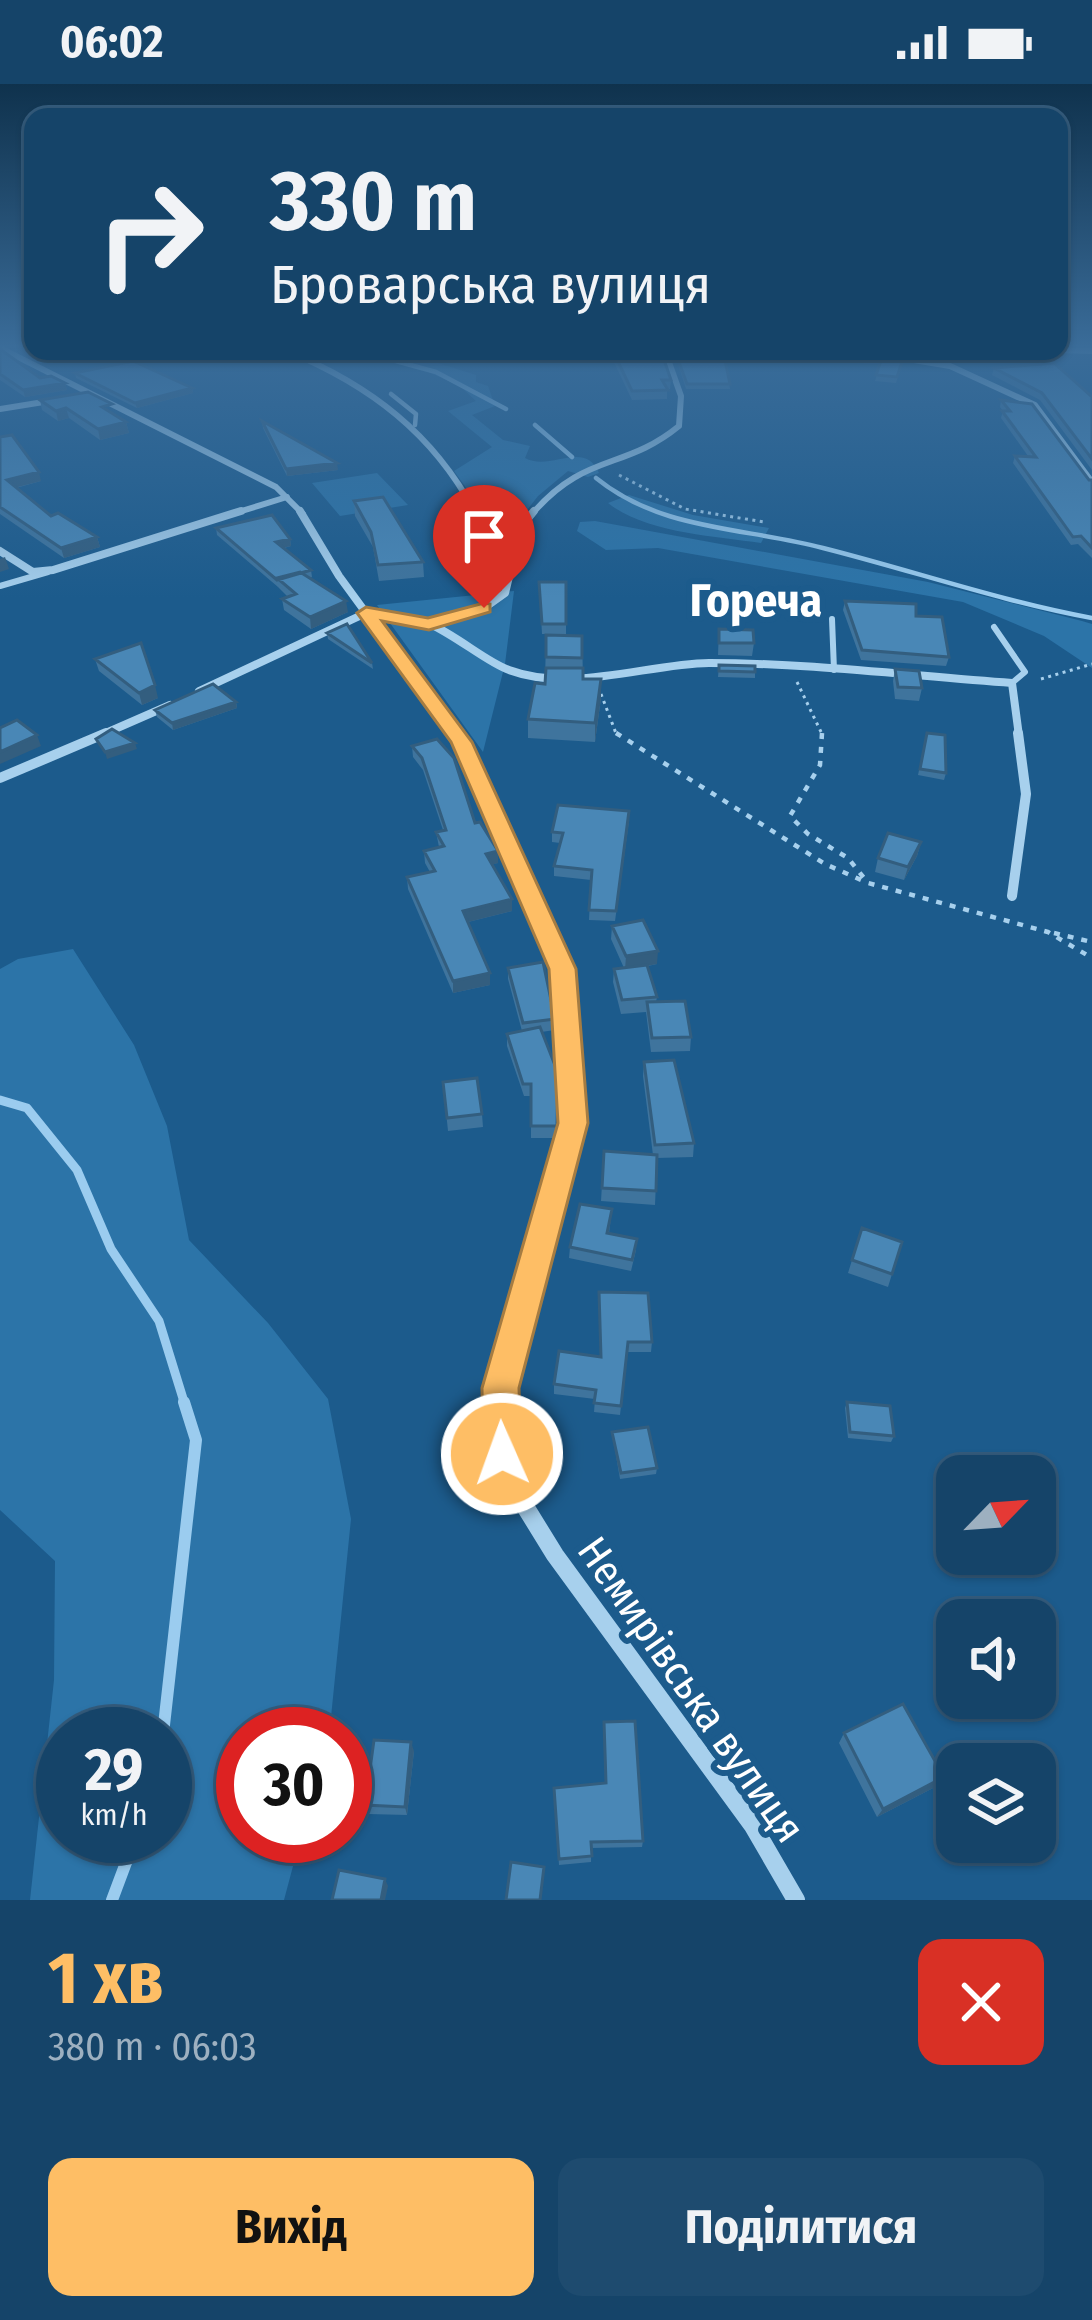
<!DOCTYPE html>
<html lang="uk">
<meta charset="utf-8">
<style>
:root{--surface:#154469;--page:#1e4b6f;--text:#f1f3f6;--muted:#9db0c0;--line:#345c7d;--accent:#febe65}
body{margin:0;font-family:"Fira Sans Condensed",sans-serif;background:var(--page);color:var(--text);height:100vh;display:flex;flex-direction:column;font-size:45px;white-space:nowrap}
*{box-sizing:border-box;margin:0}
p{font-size:39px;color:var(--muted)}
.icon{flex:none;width:66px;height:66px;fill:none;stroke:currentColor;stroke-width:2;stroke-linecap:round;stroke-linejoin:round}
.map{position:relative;height:1816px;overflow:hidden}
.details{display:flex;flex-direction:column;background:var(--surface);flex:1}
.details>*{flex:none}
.guide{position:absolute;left:24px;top:24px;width:1044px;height:252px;border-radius:24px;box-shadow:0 3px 9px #0004,0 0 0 3px var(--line);background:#154469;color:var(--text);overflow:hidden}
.needle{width:78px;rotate:65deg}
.fabs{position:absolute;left:936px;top:1371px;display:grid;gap:24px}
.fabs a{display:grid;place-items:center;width:120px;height:120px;border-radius:24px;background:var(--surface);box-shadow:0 3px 9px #0004,0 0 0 3px var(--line);font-size:60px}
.speed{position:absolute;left:36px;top:1623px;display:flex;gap:24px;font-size:60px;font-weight:700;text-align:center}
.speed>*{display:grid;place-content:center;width:156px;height:156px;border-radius:50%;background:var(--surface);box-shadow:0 3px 9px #0004,0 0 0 3px var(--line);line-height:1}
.speed small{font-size:30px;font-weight:400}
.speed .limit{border:18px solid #d22;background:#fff;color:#111}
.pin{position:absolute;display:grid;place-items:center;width:102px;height:102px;color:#fff;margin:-123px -51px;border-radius:50% 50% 50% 0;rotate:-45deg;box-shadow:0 0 12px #0007}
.pin .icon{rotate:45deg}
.me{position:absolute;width:132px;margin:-66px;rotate:358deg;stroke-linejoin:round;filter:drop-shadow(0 0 9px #0008)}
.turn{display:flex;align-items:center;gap:42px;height:252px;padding:0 48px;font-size:54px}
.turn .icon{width:156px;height:156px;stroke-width:2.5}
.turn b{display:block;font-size:84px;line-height:102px}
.round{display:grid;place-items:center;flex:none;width:126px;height:126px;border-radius:24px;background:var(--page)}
.overview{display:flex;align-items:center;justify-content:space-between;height:204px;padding:0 48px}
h1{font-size:72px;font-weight:700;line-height:90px;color:var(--accent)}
.action{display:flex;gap:24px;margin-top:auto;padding:24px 48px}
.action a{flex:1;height:138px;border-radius:24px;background:var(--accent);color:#111;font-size:48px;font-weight:700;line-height:138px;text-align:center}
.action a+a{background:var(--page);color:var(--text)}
.status{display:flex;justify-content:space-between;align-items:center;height:84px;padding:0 60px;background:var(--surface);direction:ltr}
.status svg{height:33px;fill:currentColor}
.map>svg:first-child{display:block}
.green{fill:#2c74a8;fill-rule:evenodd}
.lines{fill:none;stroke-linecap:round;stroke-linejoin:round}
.stream-far2{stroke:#9bccef;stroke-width:4.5}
.stream-far1{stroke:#9bccef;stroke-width:9}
.stream{stroke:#9bccef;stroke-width:12}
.path-far1{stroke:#a7d0ed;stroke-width:3;stroke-dasharray:3 4.5;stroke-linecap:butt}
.path{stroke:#a7d0ed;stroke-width:4.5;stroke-dasharray:6 8;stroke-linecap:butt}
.service-far1{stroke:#a7d0ed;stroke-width:4.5}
.service{stroke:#a7d0ed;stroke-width:6}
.minor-far4{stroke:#a7d0ed;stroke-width:6}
.minor-far3{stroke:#a7d0ed;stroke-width:8}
.minor-far2{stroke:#a7d0ed;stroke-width:10}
.minor-far1{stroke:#a7d0ed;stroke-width:14}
.minor{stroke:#a7d0ed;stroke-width:18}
.wall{fill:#3f749d}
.shaded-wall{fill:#335e7f}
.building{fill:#4987b6;stroke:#335e7f;stroke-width:3}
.route{fill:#febe65;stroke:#a57c42;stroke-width:3}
.labels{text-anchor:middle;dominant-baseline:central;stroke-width:12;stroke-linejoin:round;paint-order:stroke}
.street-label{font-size:42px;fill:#fff;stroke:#1c5b8c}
.far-district-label{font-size:45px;font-weight:bold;fill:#fff;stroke:#1c5b8c}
</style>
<div class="status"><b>06:02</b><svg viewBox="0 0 49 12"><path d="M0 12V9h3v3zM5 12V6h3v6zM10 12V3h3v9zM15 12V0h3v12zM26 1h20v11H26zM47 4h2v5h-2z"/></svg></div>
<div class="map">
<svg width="1092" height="1816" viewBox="0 0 1092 1816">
<rect width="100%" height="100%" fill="#1c5b8c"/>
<path class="green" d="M425 275 476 291V298L488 302 495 322 472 331 503 356 530 362 525 374C550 388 585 355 599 389L588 393 568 387 538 412 514 443 492 440 454 387 492 363 448 327 476 317 460 302 408 279Z
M377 389 408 421 340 432 312 399Z
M629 411 693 431 769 444 761 459C714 452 646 449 608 419Z
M595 437 928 498 1082 537 1092 540V584L1044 552 963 518 658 464 606 466 577 447 580 438Z
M514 507 505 580 483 668 377 521Z
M73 865 134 961 167 1042 189 1156 268 1239 328 1315 351 1435 330 1643 328 1650H243V1752H301L284 1816H30L54 1596 55 1477 0 1426V885L18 875ZM165 1650V1752H63V1650Z"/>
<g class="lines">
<path class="stream-far2" d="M359 267 436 288 506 325
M535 341 572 373
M596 394C661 447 744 443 823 464 914 487 1000 517 1092 534"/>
<path class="stream-far1" d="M0 1016 27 1024 77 1086 111 1165 159 1237 185 1321"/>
<path class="stream" d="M163 1650 196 1356 184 1318
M112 1816 136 1752"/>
<path class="path-far1" d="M619 391 685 425 764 438
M1041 595 1092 580
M797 598 823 652
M601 610 617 652"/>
<path class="path" d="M616 649 825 780 868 799
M822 649 820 681 790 732 808 750 848 774 868 799 1048 848 1092 874
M1054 849 1092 858"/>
<path class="service-far1" d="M391 310 416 330 415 341"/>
<path class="service" d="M0 502 48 488
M832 535 834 586
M994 543 1025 588 1012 599"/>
<path class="minor-far4" d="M0 264 276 403 303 430
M1059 266 1092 267
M287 267C370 301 434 350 476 430
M859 267 950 282 1035 321 1092 398
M918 270 959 267
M0 325 56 316
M232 430 287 413
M532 430C585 368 624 387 679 342L681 312 665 267"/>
<path class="minor-far3" d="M300 427 339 492 456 652
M475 427 508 496
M0 467 33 488 53 486 241 427
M430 540C457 552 488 579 509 586 571 609 647 580 709 579 810 579 912 592 1012 599L1019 652
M199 607 366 529 429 540 484 524 505 509 521 443 534 427
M99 652 170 621"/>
<path class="minor-far2" d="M454 649 563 885 567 941
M0 694 106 649
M1012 812 1026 710 1018 649"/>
<path class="minor-far1" d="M501 1321 500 1304 573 1039 566 938"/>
<path class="minor" d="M500 1318 502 1370 518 1411 555 1471 753 1742 796 1816"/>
</g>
<path class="wall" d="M0 265 40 294 65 299 67 306 25 313 0 296Z
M611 267H661L671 296 670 305H667V315L632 316 612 274Z
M674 267H723L730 305H686Z
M790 267H857L903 275 896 299 875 297 880 280 792 276Z
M994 284 1092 313V386L1040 316 992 291Z
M75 289 192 304 193 309 137 324 76 294Z
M40 316 126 338 129 349 100 356 69 334 58 337 42 326Z
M1001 316 1089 396H1092V474L1078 460 1071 461 1013 379 1015 372H1028L1001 334 1003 327 1000 323Z
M262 337 338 386 287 392 263 344Z
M0 353 41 397 16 404 51 432 97 453 100 463 64 474 0 430Z
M354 417 423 478 424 493 379 497 373 463 355 432Z
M216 444 290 455 291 462 284 464 311 486 312 493 310 494 348 528 311 545 284 526 282 515 288 513 278 503 217 451Z
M539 498H566V550H542Z
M845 517 916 532 949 573 946 582 861 576 843 526Z
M719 545 754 559 752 572 718 571Z
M327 549 372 579 373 585 328 555Z
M546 551 582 552 583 595 601 614 595 658 528 654V635L545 600Z
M95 575 158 614 142 621 99 587Z
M719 581 755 588V594L718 593Z
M895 585 922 604 919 617 895 615 893 597Z
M236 618 237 624 173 646 157 633 155 626Z
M927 649 946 689 944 696 918 691Z
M412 662 498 767V779L492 780 512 827 468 838 490 901 453 909 408 805 407 793 430 788 425 779 424 767 439 763 436 748 443 746 423 686 413 673Z
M629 737 615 837 589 836 591 796 554 792V782L560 759 552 758V748Z
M921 758 917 772 904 796 875 788 878 774Z
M612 842 657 880 648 882 657 913 656 918 691 953 690 967 651 968 646 928 621 930 613 898 614 885 624 884 611 855Z
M508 884 555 935V946L541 948 558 989 557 1054H531V1012H524L507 962V950L522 947 508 895Z
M644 978 694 1059 693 1073 657 1074 655 1121 601 1117 604 1067 653 1071 643 992Z
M443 998 482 1030 483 1043 448 1047Z
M612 1125 609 1149 636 1166 631 1187 569 1174 570 1163Z
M862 1144 902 1158 888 1203 848 1189Z
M599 1208 652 1258 651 1268H627L620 1331 594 1328 595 1315 554 1310V1300L601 1273Z
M847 1318 894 1352 891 1358 848 1354 845 1324Z
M612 1348 657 1384 656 1390 620 1395Z
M604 1638 643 1757 642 1763 591 1764V1778L559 1781 554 1704 605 1699Z
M844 1649 937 1702 877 1733 839 1659Z
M414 1667 407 1731 368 1730 365 1721Z"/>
<path class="shaded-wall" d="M83 267H119L85 275Z
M65 299 67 306 25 313 23 306Z
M192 304 193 309 137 324 135 319Z
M66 324 69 334 58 337 56 327Z
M126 338 129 349 100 356 98 345Z
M337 379 338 386 287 392 286 385Z
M39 388 41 397 10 405 7 396Z
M97 453 100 463 64 474 61 464Z
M290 455 291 462 277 465 276 458Z
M5 473 9 485 0 488V475Z
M346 517 348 528 311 545 310 533Z
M601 595V614L595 658V639Z
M155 601 158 614 142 621 139 609Z
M236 618 237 624 173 646 172 639Z
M37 651 41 662 0 680V668Z
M135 659 137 665 107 675 105 668Z
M921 758 917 772 904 796 908 783Z
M498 767V779L487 782 486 770Z
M512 815V827L464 839 463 827Z
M658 867 657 880 625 886 626 872Z
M490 889V901L453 909V897Z
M411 1658 414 1667 407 1731 405 1723Z
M944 1693 937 1702 877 1733 883 1725Z
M385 1795 388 1802 385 1816H381Z"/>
<path class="building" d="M0 265 40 294 51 292 65 299 23 306 0 290Z
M613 267H661L671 296H662L668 306 632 307Z
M675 267H723L730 300H687Z
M792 267H857L903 275 897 293 876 291 882 274 792 270Z
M133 277 192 304 135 319 75 289Z
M1054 279 1092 313V375L1042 309 994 284Z
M88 308 112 320 102 323 126 338 98 345 66 324 56 327 40 316Z
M1001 316 1032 320 1089 396H1092V464L1081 452 1073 453 1015 372 1036 373 1002 327H1010Z
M262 337 337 379 286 385Z
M12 351 39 388 7 396 51 432 58 429 97 453 61 464 0 423V353Z
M383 413 423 478 378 481 371 448 354 417Z
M272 431 290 455 276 458 311 486 277 496 216 444Z
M300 488 346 517 310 533 282 515 296 510 277 494Z
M539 498H566V540H542Z
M845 517 916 520V532L942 533 949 573 862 566Z
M347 540 372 579 327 549Z
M719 545 753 546 754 559H719Z
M546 551 582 552V574L546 573Z
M141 559 155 601 139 609 95 575Z
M719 581 755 582V588L719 587Z
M546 584H583V595H601L595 639 528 635 535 599 545 600Z
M895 585 919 587 922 604 898 603Z
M213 600 236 618 172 639 155 626Z
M17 636 37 651 0 668V644Z
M112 645 135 659 105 668 96 655Z
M927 649 945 651 946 689 920 685Z
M437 655 454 674 475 739 480 738 498 767 486 770 512 815 463 827 490 889 453 897 407 793 435 787 424 767 444 762 436 748 446 746 422 674 412 662Z
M558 721 629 727 616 827 589 826 592 786 554 782 563 749 552 748Z
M888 749 921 758 908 783 878 774Z
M643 836 658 867 626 872 612 842Z
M543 878 555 935 523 939 508 884Z
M647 881 657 913 622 916 614 885Z
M685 917 691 953 652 954 647 918Z
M540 943 558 989 557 1042H531V1000H523L507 950Z
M674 976 694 1059 655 1061 644 978Z
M477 994 482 1030 447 1034 443 998Z
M604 1067 657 1071 656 1107 602 1104Z
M580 1120 612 1125 607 1149 637 1155 632 1176 570 1163Z
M862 1144 902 1158 892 1190 852 1176Z
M599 1208 648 1209 652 1258H628L621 1322 594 1319 596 1306 554 1300 559 1267 601 1273Z
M847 1318 890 1322 894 1352 850 1348Z
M648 1343 657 1384 621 1389 612 1348Z
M903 1620 944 1693 883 1725 844 1649Z
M635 1637 643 1757 591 1758 592 1772 559 1775 554 1704 606 1699 604 1638Z
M374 1656 411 1658 405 1723 365 1721Z
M511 1778 544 1783 540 1816H506Z
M339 1786 385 1795 381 1816H332Z"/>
<linearGradient id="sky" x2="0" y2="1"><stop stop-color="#0f324d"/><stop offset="0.51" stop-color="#3a6c99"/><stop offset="1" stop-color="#3a6c99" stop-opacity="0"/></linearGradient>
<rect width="1092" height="514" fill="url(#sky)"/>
<path class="route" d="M484 519 490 520V528L429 546 382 537 472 658 576 885 588 1039 519 1304 521 1370 515 1383 502 1389 489 1383 483 1370 482 1304 558 1039 549 885 451 658 357 529 366 523 428 534Z"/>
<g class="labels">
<g class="street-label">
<text transform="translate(691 1606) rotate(55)">Немирівська вулиця</text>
</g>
<g class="far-district-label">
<text x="756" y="517">Гореча</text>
</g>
</g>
</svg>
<div class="fabs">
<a><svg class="needle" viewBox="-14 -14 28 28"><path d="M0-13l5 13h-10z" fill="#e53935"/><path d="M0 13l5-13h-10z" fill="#9db0c0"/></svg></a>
<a><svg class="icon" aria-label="sound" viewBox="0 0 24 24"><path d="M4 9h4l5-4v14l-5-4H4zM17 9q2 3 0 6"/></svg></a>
<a><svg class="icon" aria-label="layers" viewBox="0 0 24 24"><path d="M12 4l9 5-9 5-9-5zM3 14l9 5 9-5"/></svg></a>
</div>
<div class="speed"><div>29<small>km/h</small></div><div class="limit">30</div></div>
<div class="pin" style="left:484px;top:524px;background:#d93025"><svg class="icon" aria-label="arrive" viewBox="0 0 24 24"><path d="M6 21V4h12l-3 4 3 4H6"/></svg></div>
<svg class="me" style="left:502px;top:1370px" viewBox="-20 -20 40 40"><circle r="17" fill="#febe65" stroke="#fff" stroke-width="3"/><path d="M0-11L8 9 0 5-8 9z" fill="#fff"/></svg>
<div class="guide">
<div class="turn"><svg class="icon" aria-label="right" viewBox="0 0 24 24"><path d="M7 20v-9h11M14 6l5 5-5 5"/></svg><div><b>330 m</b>Броварська вулиця</div></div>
</div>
</div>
<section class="details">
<div class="overview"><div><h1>1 хв</h1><p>380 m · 06:03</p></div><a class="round" style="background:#d93025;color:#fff"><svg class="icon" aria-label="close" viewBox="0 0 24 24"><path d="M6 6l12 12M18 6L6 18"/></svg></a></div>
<div class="action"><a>Вихід</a><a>Поділитися</a></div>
</section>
